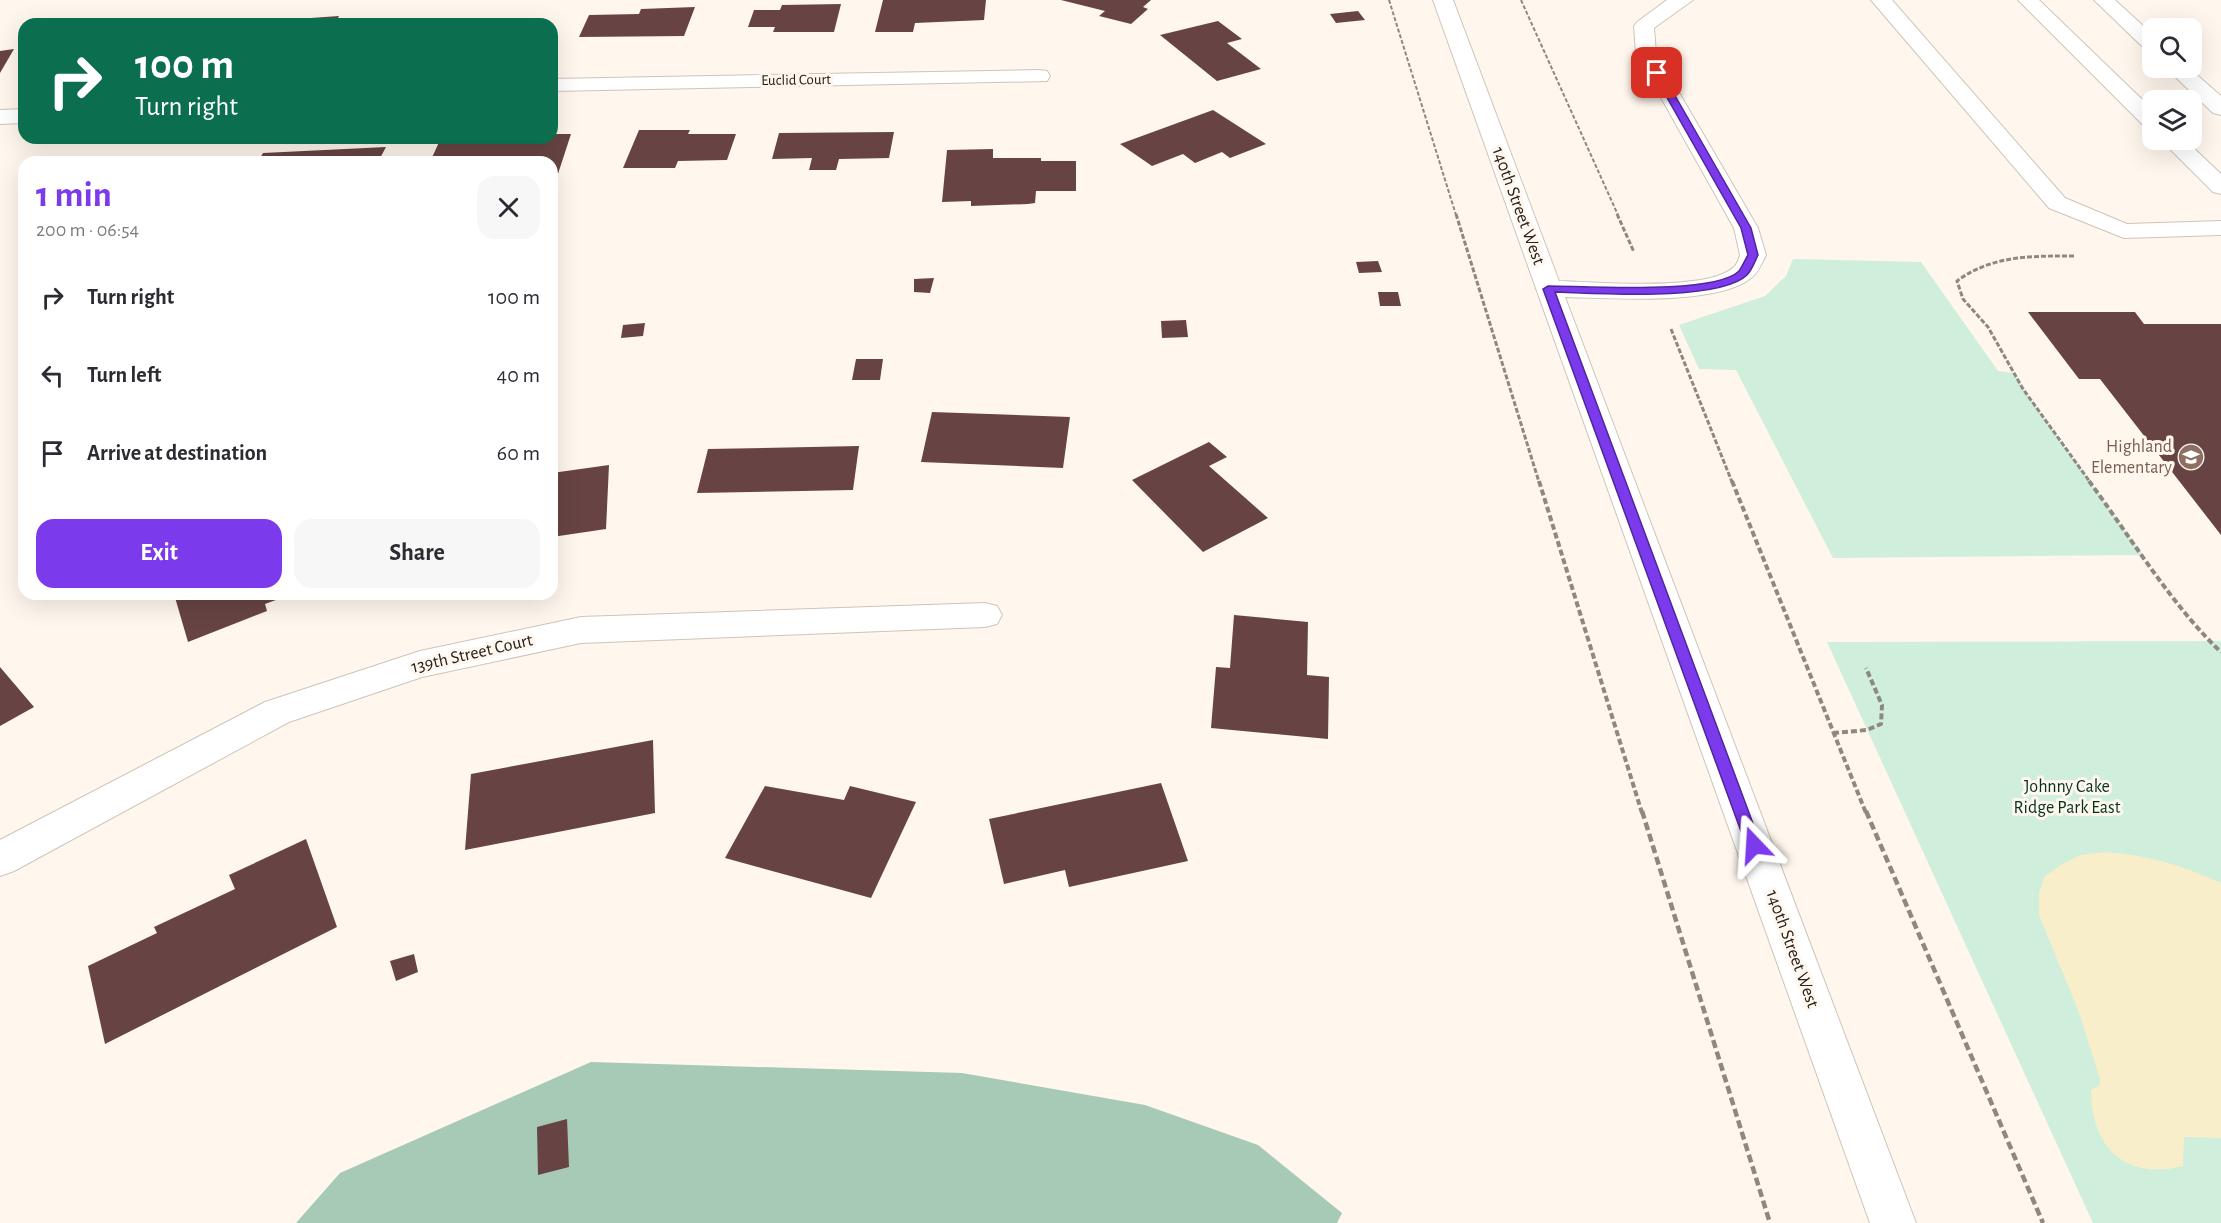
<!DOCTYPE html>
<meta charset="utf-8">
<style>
:root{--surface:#fff;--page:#f7f7f7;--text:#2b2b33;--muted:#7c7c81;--accent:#7c3aed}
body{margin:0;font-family:"Alegreya Sans",sans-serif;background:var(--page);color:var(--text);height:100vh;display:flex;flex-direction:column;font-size:22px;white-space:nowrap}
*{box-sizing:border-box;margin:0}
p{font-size:20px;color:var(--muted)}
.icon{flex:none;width:33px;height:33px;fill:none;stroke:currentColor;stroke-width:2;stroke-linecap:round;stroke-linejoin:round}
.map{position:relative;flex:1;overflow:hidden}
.side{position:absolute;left:18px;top:156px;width:540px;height:444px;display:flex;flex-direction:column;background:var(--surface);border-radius:18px;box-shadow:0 6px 24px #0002}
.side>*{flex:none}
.banner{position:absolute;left:18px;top:18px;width:540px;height:126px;border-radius:18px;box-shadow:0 6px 24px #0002;background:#0b6e4f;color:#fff;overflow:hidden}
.fabs{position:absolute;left:2142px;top:18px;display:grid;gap:12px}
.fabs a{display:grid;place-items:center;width:60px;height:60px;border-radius:12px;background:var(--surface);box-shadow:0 6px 24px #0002;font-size:30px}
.pin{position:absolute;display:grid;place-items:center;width:51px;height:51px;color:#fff;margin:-26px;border-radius:12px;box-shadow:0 3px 9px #0006}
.me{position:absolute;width:66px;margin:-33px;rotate:340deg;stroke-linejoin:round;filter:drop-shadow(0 0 4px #0008)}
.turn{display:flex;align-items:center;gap:21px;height:126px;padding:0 18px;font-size:27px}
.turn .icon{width:78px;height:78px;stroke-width:2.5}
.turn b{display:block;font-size:42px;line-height:51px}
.round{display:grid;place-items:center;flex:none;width:63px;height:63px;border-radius:18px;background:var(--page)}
.summary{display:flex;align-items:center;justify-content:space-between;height:102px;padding:0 18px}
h1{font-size:36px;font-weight:600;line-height:45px;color:var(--accent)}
.action{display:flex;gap:12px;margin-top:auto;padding:12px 18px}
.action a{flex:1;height:69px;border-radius:18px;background:var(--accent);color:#fff;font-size:24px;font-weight:600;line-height:69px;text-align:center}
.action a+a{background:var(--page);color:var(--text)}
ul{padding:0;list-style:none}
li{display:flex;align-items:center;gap:18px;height:78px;padding:0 18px}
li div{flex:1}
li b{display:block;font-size:22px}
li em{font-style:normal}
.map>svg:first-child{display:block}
.green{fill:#cfeedc}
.forest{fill:#a6cab6}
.sand{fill:#f8eec9}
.building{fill:#674443}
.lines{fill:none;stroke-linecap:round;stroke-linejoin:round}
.minor-casing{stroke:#cec4b9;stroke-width:2}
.path-far3{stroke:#8f8882;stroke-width:2;stroke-dasharray:4 2;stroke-linecap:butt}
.path-far2{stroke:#8f8882;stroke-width:3;stroke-dasharray:5 2;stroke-linecap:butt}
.path-far1{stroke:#8f8882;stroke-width:4;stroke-dasharray:6 3;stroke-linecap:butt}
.path{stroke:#8f8882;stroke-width:4.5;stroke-dasharray:8 4;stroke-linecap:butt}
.minor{fill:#fff;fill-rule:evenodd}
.route{fill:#7c3aed;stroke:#51269a;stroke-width:1.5}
.labels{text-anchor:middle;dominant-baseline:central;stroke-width:6;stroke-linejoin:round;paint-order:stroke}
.far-street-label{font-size:15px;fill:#25211d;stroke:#fff6ed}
.street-label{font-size:18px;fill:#25211d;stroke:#fff6ed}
.education-label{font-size:18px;fill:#785e54;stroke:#fff6ed;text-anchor:end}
.park-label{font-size:18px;fill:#01331f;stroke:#fff6ed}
</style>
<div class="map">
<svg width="2221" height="1223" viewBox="0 0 2221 1223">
<rect width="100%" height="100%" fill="#fff6ed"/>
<path class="green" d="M1793 259 1921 262 1998 371 2014 373 2023 389 2143 555 1833 558 1736 370 1699 369 1679 325 1765 296 1786 276Z
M2221 641V1223H2093L1827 642Z"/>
<path class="forest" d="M591 1062 962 1073 1145 1105 1258 1145 1342 1213 1337 1223H296L340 1173Z"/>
<path class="sand" d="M2105 852C2149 855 2181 865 2221 883V1138L2184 1137 2183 1166C2125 1181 2091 1147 2091 1090L2100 1085 2099 1076 2080 1015 2039 915V892L2045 876 2061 865 2080 855Z"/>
<path class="building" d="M883 0H986L984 20 915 23 913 32H875Z
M1061 0H1151L1143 7 1148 9 1131 24 1099 16 1105 11Z
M841 4 834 32H773L775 27H748L754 10H780L782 5Z
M695 7 684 36 579 37 589 15 639 14 641 9Z
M1358 11 1365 20 1336 23 1330 14Z
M339 16 335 24H294L297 19Z
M537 20 536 24H502V22Z
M1218 21 1242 39 1227 43 1261 69 1217 81 1160 35Z
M14 49 0 73V51Z
M1213 110 1266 144 1230 158 1222 152 1195 163 1183 154 1152 166 1120 144Z
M639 130H690L688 134H736L727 160 678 161 675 168H623Z
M894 132 889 158 839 159 836 170H809L812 158 772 159 779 133Z
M552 134H571L556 180H552V162H430L440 140 552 138Z
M386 147 378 162H258L263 153Z
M993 149V158H1041V161H1076V191H1036L1035 203 1028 204 971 206V201L942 202 947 150Z
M149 158 147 162H117V160Z
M1378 261 1382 272 1359 273 1356 262Z
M934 278 930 293 914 292V279Z
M1378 292H1398L1401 306H1380Z
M2028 312H2135L2144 324H2221V535L2100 379H2079Z
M1186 320 1188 337 1162 338 1161 321Z
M645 323 643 336 621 338 623 325Z
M856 359H883L880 380H852Z
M932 412 1070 417 1063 468 921 462Z
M1209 442 1227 457 1209 466 1268 518 1203 552 1132 480Z
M859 446 853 490 697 493 708 449Z
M609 465 606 529 552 537V473Z
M174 594H292L265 604 267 611 188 642Z
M1234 615 1308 622 1307 675 1329 677 1328 739 1211 728 1216 667 1230 668Z
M0 667 34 707 0 726Z
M653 740 655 813 465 850 471 774Z
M1161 783 1188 861 1069 887 1065 870 1004 884 989 819Z
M765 786 844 800 850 786 916 802 871 898 725 858Z
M306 839 337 927 105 1044 88 966 157 933 154 927 235 889 229 875Z
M414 954 418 972 396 981 390 961Z
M567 1119 569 1167 538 1175 537 1127Z"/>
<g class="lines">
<g class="minor-casing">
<path id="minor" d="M1433 0H1453L1559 281C1596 282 1708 292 1734 267 1737 264 1739 259 1740 255L1734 228 1636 53 1634 26 1637 22 1667 0H1693L1654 28 1656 53 1758 228 1766 255C1762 263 1758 273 1751 278 1717 306 1609 298 1565 297L1916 1223H1870Z
M1871 0H1892L2065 198 2127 224 2221 221V235L2124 238 2049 208Z
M2018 0H2039L2152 109V128L2144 126Z
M2094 0H2115L2152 34V51L2145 49Z
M2166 68H2189L2221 96V115L2213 113Z
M1039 70 1047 71 1050 76 1047 81 552 91V79Z
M24 109V123L0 124V110Z
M2161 140H2185L2221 174V194L2213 192Z
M985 603 997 606 1002 615 997 624 985 627 581 643 422 677 289 722 14 871 0 876V840L265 702 420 651 581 617Z"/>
</g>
<path class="path-far3" d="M1389 0 1456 215
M1521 0 1618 215"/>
<path class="path-far2" d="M1456 214 1539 482
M1617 214 1634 252
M2074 256C2032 256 1992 255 1957 281L1963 299 1988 327 2023 389 2090 482
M1671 329 1732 482"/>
<path class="path-far1" d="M1539 481 1642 813
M1732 481 1866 813
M2089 481C2129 535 2173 607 2221 652
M1833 733 1867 730 1881 724 1882 705 1866 668"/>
<path class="path" d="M1642 811 1770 1223
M1866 811 2043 1223"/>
<use href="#minor" class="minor"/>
</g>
<path class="route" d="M1657 70 1662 73 1751 228 1758 255C1755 261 1752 270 1747 275 1719 302 1595 293 1555 292L1761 845 1759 850 1754 852 1748 850 1746 845 1543 289 1548 286C1585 286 1715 295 1739 271 1742 267 1745 260 1748 255L1741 228 1653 73Z"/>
<defs>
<g id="school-disc" transform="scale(1.35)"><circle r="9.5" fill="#8d6e63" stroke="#fff6ed"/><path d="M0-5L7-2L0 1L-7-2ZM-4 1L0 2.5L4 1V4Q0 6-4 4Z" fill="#fff"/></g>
</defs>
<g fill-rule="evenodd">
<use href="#school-disc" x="2191" y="457"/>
</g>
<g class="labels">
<g class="far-street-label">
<text transform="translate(796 80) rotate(-1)">Euclid Court</text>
</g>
<g class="street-label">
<text transform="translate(1518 206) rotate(70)">140th Street West</text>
<text transform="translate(472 654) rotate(-13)">139th Street Court</text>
<text transform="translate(1792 949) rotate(70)">140th Street West</text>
</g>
<g class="education-label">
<text x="2172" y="447">Highland<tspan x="2172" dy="21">Elementary</tspan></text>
</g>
<g class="park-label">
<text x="2067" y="787">Johnny Cake<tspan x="2067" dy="21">Ridge Park East</tspan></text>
</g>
</g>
</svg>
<div class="fabs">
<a><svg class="icon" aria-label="search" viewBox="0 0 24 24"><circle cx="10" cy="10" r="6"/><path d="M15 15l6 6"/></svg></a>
<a><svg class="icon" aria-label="layers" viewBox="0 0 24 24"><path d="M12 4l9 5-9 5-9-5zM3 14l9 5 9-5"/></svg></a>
</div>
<div class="pin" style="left:1657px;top:73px;background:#d93025"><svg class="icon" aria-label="arrive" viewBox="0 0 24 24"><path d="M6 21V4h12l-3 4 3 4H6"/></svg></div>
<svg class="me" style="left:1754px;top:845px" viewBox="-20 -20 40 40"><path d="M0-17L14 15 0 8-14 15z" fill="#7c3aed" stroke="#fff" stroke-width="4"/></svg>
<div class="banner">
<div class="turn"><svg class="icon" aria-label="right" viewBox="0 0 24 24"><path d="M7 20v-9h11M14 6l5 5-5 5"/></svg><div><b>100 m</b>Turn right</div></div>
</div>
<section class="side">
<div class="summary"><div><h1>1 min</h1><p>200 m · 06:54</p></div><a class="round"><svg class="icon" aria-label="close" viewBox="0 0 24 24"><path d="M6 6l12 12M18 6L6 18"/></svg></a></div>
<ul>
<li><svg class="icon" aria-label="right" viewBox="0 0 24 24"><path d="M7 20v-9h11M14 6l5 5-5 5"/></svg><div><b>Turn right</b></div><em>100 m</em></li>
<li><svg class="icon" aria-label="left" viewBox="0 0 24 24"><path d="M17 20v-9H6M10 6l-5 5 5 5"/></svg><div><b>Turn left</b></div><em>40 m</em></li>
<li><svg class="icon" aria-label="arrive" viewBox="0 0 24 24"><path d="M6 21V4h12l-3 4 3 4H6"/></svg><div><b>Arrive at destination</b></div><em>60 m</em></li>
</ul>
<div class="action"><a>Exit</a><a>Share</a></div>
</section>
</div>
